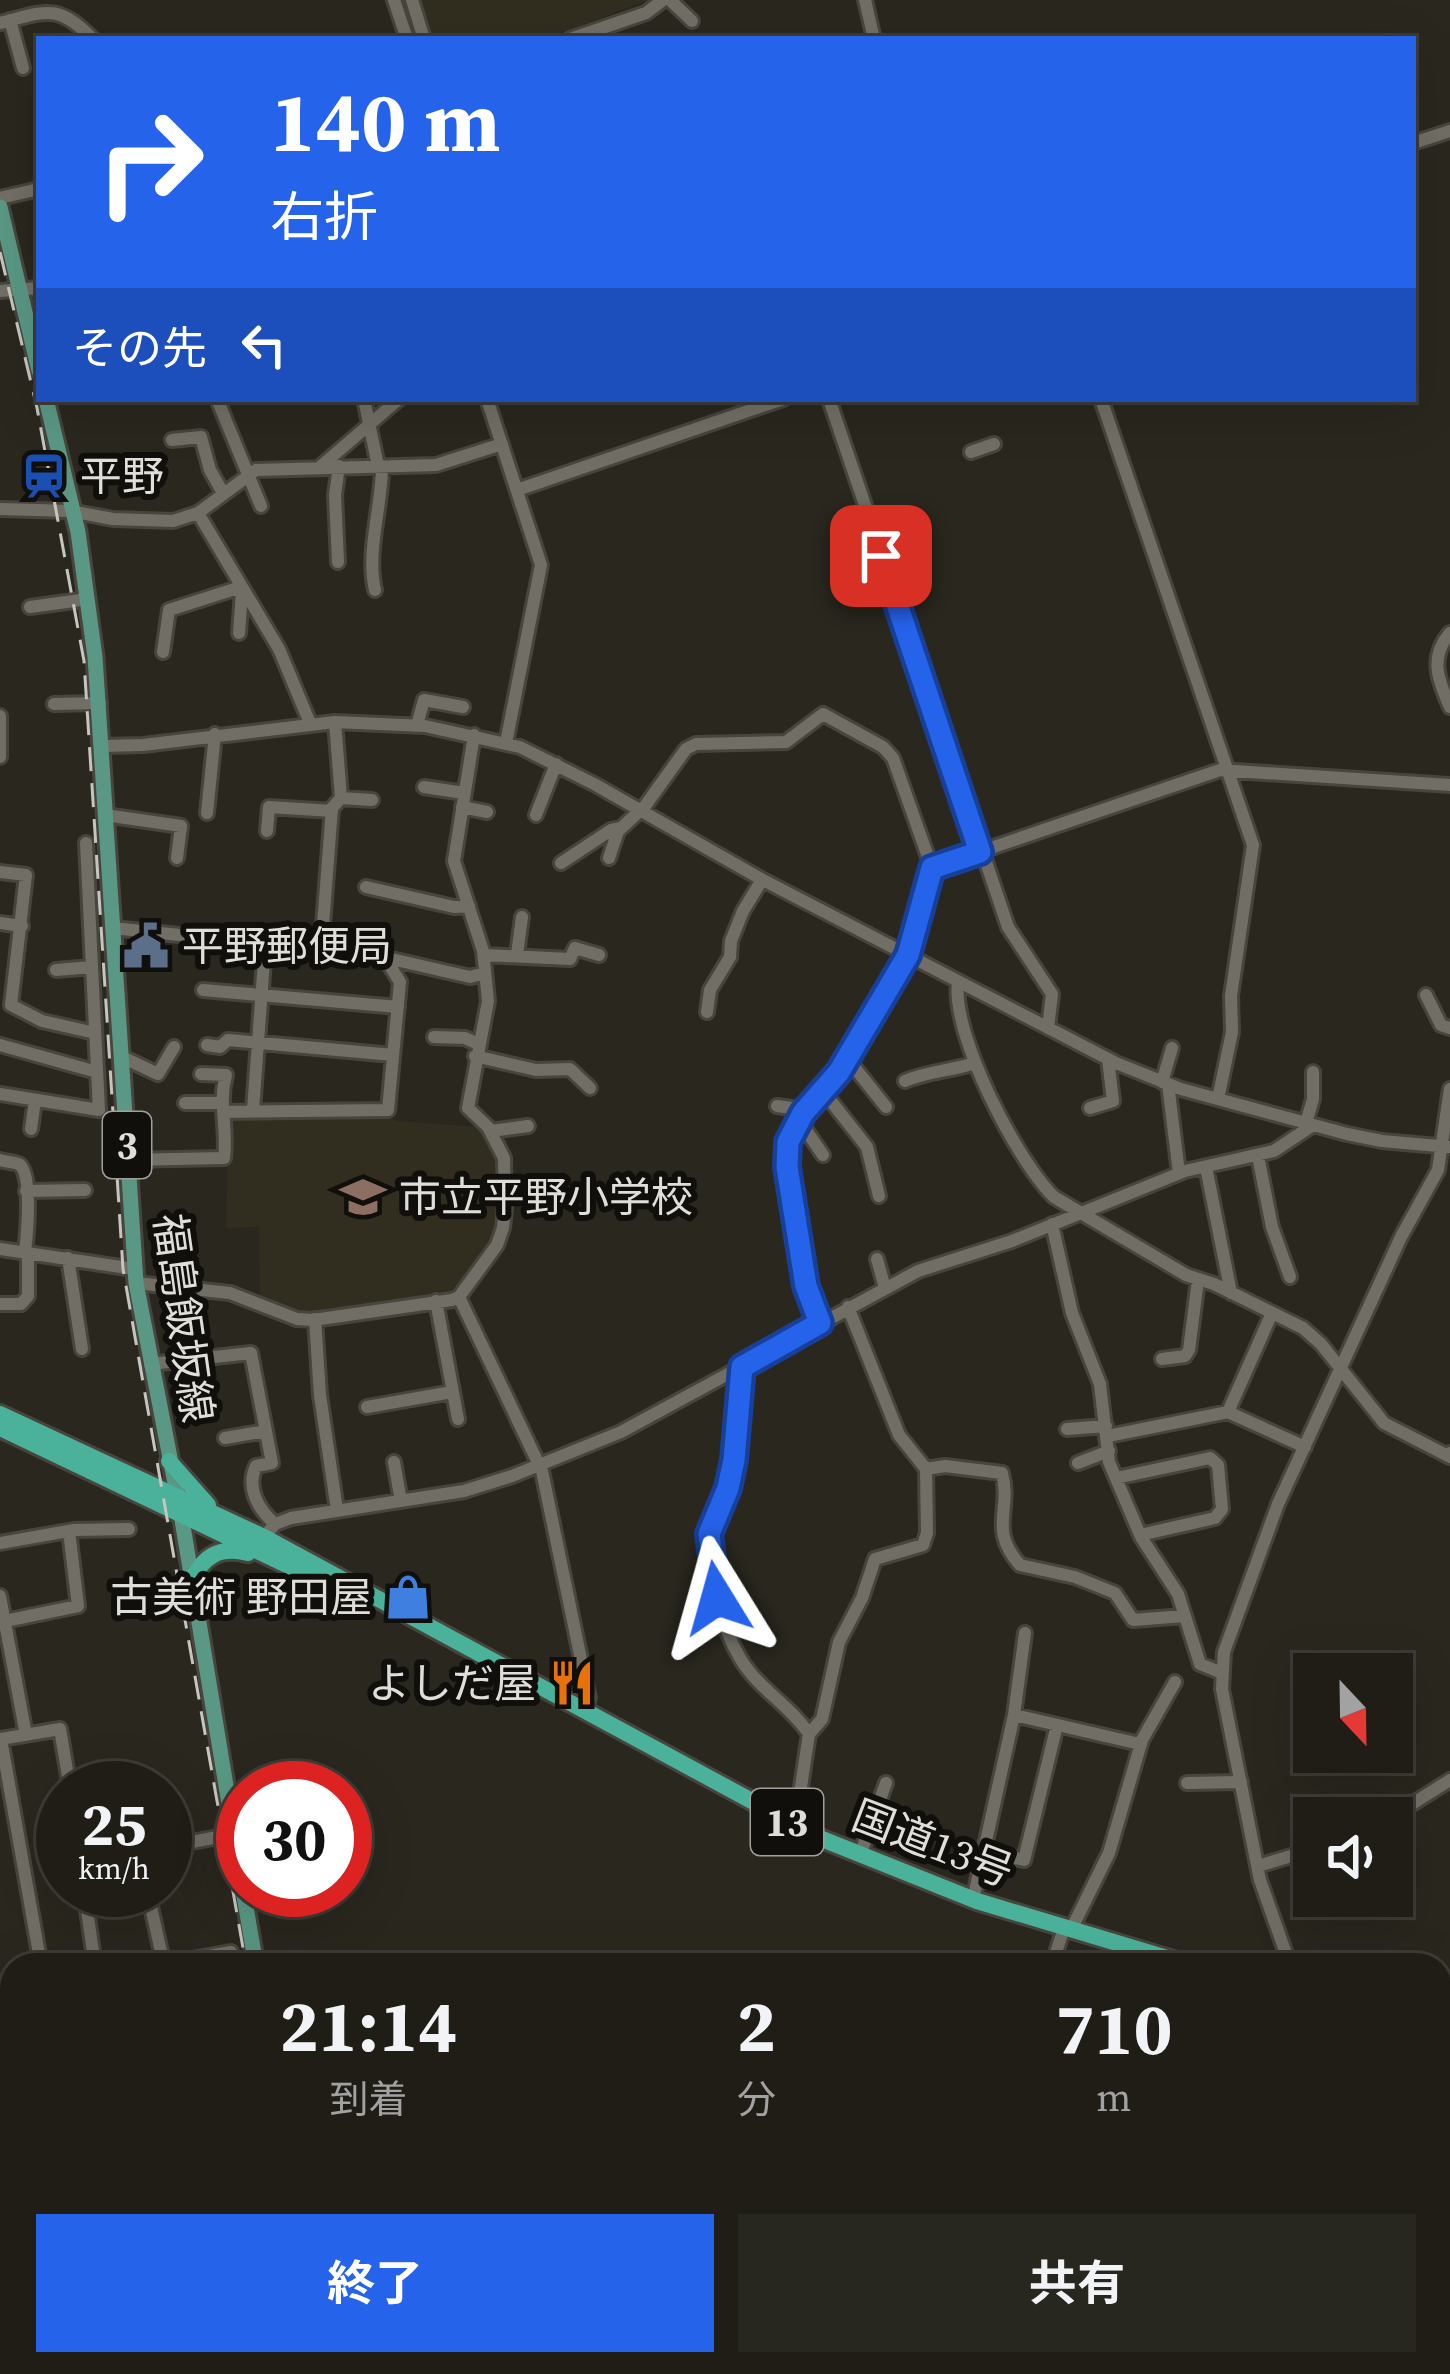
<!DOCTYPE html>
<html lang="ja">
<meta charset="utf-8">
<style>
:root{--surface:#1f1d16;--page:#27261f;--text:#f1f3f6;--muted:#a1a2a1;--line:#3c3b35;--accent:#2563eb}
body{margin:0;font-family:"Source Serif 4","Noto Sans JP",serif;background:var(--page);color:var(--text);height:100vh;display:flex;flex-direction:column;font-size:45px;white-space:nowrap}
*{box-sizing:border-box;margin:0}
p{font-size:39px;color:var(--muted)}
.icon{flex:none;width:66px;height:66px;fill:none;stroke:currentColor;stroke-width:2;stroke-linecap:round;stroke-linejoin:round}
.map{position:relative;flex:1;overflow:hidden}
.panel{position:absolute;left:0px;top:1953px;width:1452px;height:423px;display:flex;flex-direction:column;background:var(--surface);border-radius:36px 36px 0 0;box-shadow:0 12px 48px #0002,0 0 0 3px var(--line)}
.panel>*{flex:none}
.banner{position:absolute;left:36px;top:36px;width:1380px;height:366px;border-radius:0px;box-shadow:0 12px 48px #0002,0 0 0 3px var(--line);background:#2563eb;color:#fff;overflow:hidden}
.needle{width:78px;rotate:158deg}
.buttons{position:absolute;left:1293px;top:1653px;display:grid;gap:24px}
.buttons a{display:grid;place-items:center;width:120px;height:120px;border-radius:0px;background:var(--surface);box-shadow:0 12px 48px #0002,0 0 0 3px var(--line);font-size:60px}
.speed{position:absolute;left:36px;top:1761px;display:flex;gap:24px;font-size:60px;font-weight:700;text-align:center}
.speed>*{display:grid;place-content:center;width:156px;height:156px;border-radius:50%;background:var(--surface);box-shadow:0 12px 48px #0002,0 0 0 3px var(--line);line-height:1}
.speed small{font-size:30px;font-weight:400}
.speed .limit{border:18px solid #d22;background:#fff;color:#111}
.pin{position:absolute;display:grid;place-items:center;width:102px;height:102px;color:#fff;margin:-51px;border-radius:24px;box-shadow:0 6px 18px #0006}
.me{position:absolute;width:132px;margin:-66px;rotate:352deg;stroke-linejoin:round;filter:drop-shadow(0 0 9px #0008)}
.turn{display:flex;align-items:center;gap:42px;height:252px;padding:0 36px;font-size:54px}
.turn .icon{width:156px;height:156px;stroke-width:2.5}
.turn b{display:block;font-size:84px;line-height:102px}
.then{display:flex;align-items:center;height:114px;padding:0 36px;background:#0003;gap:24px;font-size:45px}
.eta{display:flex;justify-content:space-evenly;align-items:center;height:204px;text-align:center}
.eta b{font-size:72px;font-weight:700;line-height:84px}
.primary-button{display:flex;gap:24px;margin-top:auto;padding:24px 36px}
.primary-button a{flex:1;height:138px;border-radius:0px;background:var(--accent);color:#fff;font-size:48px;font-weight:700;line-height:138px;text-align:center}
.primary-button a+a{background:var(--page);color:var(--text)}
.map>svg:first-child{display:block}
.built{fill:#312e1f}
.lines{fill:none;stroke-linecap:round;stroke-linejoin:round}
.minor-casing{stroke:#47453e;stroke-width:18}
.major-casing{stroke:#47453e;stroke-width:21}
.highway-casing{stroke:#47453e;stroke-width:22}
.minor{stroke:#716f65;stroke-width:12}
.major{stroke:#5a9785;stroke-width:15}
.highway{stroke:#4ab29a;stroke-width:16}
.rail{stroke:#c6c5bf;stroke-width:3;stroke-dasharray:24 12;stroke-linecap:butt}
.route-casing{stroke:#184099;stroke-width:30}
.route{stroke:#2563eb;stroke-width:21}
.labels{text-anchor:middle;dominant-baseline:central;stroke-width:12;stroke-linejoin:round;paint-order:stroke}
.shield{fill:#100f0c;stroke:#a1a09c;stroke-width:3}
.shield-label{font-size:39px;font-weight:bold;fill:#dfded9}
.poi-label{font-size:42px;fill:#dfded9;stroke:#100f0c;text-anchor:start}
.street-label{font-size:42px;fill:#dfded9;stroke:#100f0c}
</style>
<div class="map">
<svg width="1450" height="2374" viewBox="0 0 1450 2374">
<rect width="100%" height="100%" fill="#29271e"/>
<path class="built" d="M420 0H649L545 39H431Z
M229 1114 385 1115 397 1121 477 1127 488 1139 499 1168 497 1230 458 1289 445 1297 296 1314 260 1299 259 1227 226 1228Z"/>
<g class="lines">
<g class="minor-casing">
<path id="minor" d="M394 0 407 39
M412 0 424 39
M670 0 692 21
M865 0 874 39
M10 20 23 68
M0 23C47 11 57 3 93 39
M570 39 646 13 663 0
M1413 143 1450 131
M0 198 39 189
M0 291 39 288
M217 399 261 506
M364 399 378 466
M487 399 541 565 506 743
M829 399 1008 927 1052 994 1048 1028
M1101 399 1253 845 1231 996 1232 1032 1218 1099
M172 440 201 437 210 470 223 493
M971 452 994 444
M321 466 399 399
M517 490 783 399
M0 509 70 511 113 519 173 521 198 513 256 470 436 465 502 444
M198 513 279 649 310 723
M338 562 335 495 339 466
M375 590C366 552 382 506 382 466
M30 607 88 599
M239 633 242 592
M1450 633C1429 657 1438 680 1450 707
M163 652 169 610 241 587
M54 704 100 703
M417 725 424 700 463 707
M103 746 143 745 335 722 425 726 520 747 594 784 763 880 1116 1063 1181 1089 1347 1134 1382 1141 1450 1147
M0 757V716
M424 787 464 793
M341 798 372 800
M462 807 487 812
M207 813 215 734
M105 815 181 826 177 858
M536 815 556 764
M267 831 269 807 332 811
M609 858 618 831 645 806 686 749 696 744 786 742 823 714 883 747 893 758 932 868 919 924 908 955 839 1072 799 1120 786 1157 806 1286 820 1323
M561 863 611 830 621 828
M932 868 1220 770 1450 785
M0 872 26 875 11 1005 42 1021 95 1033
M366 887 454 907 469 906
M0 923 22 926
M113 928 378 956 470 977 485 973
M321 951 332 808 341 798 335 722
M517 954 522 917
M484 955 570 959 575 948 599 955
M56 970 92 967
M958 982C951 1034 1017 1161 1054 1197L1186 1275 1214 1284 1303 1328 1321 1344 1384 1423 1450 1457V1453
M203 990 398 1007
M1426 995 1441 1025 1450 1028
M707 1012 710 990 730 957 731 941 743 911 762 880
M434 1037 465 1038 478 1044
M0 1045 97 1072
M207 1045 220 1047 228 1040 393 1055
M475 1056 536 1070 570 1069 590 1088
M122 1057 158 1074 174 1047
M847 1058 886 1107
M905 1081C929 1071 951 1071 975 1063
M1162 1082 1172 1048
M1168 1084 1179 1173
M823 1091 867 1147 879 1196
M0 1094 99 1110 86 843
M185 1103H219
M777 1106 806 1110
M1090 1108 1113 1101 1108 1059
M253 1110 265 947
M223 1112 388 1110 400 982 385 958
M799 1120 823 1155
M1306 1123 1313 1099V1072
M31 1129 35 1100
M491 1131 528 1126
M1258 1156 1272 1227 1290 1277
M0 1160C2 1161 18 1163 19 1164 33 1174 27 1235 25 1252
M127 1160 224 1158C228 1128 218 1104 226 1075L201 1074
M1206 1167 1231 1293
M26 1191 85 1190
M1052 1224 1072 1313 1100 1384 1109 1462 1141 1537 1178 1594 1200 1664 1222 1673
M0 1249 134 1269
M68 1258 82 1349
M877 1259 885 1288
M136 1283 230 1293 297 1319 313 1320 452 1300 459 1297 497 1245 503 1228 505 1208 504 1158 488 1127 468 1108 488 1001 483 951 454 861 474 735
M459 1297 542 1471 589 1698 584 1711
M436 1301 458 1419
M0 1304H21L28 1296V1252
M315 1319 320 1395 337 1510
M1162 1359 1185 1356 1189 1350 1198 1280
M150 1364 251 1353 272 1463 256 1466C246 1488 258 1509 275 1524
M741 1367C742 1407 739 1450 728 1488 723 1503 712 1517 709 1532 703 1566 723 1629 740 1658 758 1689 790 1705 809 1734
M367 1407 452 1392
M1228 1412 1272 1313
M1067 1429 1106 1426
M1108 1436 1228 1412 1305 1447
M225 1438 266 1431
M394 1462 401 1501
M1078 1463 1109 1451
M926 1469 945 1466 1002 1473C1012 1510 988 1529 1020 1565L1075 1577 1115 1593 1133 1620 1184 1616
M1116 1478 1210 1458 1218 1465 1222 1509 1215 1518 1140 1535
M264 1537 275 1524 291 1518 464 1491 512 1476 621 1432 918 1271 1012 1241 1185 1171 1274 1151 1313 1125
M0 1543 74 1530 129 1529
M0 1596 26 1735
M5 1621 78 1606 69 1531
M1014 1715 1140 1744
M0 1739 60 1729 70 1788
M1 1739 41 1965
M1187 1783 1241 1782
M1390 1818 1450 1780
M795 1826 809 1734 822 1719 839 1642 862 1598 875 1559 923 1545 927 1533 926 1469 899 1435 848 1307
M165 1847 234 1834
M984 1851 1024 1860 1057 1725
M860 1855 886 1783
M1258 1866 1314 1849
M84 1890 95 1965
M973 1900 1014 1715 1025 1633
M86 1908 149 1898 164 1965
M1071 1930 1109 1853 1142 1740 1175 1682
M164 1964 231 1952 233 1965
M1052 1965 1064 1928
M1290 1965 1260 1880 1222 1689 1224 1652 1278 1504 1401 1237 1438 1170 1450 1089
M0 2001 12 1998
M0 2100 12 2102
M0 2127 12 2144
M1440 2174 1450 2173
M0 2226 12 2218
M1440 2280H1450
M0 2306 12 2300
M0 2361 12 2356
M71 2364 76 2374
M182 2364 193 2374
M506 2364V2374
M1433 2364 1438 2374
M302 2374 320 2364
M684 2374V2364
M737 2374V2364
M869 2374 876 2364"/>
</g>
<g class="major-casing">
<path id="major" d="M0 207 39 371
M46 399 78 532 95 657 136 1283 181 1514 243 1888
M243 1890 256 1965
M327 2364 329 2374
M1134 2374 1135 2364"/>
</g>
<g class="highway-casing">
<path id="highway" d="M0 1414 264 1537 822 1839 977 1901 1190 1965
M0 1428 337 1589
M169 1461 208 1505
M191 1582C203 1556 219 1546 248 1553
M1440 2057 1450 2062"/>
</g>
<use href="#minor" class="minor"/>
<use href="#major" class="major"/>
<use href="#highway" class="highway"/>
<path class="rail" d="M0 252 37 408 84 661 123 1269 246 1965
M314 2364 315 2374"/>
</g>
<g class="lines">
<g class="route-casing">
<path id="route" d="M717 1598 709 1534 728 1488 734 1460 742 1367 820 1323 806 1286 787 1167 788 1142 803 1113 839 1072 908 955 932 868 980 852 881 556"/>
</g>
<use href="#route" class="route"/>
</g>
<defs>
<g id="station-bare" transform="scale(3.6)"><path d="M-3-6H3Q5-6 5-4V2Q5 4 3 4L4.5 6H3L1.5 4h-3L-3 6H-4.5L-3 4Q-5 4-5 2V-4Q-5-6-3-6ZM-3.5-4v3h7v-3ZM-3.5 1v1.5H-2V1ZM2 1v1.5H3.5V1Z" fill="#1a4fb4" stroke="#100f0c" stroke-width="2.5" paint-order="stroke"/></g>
<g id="civic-bare" transform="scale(3.6)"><path d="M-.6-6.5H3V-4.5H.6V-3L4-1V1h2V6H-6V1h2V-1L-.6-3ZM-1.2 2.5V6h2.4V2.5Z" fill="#5c6f8a" stroke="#100f0c" stroke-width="2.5" paint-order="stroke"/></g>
<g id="school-bare" transform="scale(3.6)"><path d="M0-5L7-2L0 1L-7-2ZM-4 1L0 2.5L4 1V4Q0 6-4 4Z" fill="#8d6e63" stroke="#100f0c" stroke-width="2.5" paint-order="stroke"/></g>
<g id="shop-bare" transform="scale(3.6)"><path d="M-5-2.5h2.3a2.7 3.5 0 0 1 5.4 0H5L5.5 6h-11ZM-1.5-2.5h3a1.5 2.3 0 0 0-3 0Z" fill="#3f7fe0" stroke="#100f0c" stroke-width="2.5" paint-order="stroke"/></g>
<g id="restaurant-bare" transform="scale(3.6)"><path d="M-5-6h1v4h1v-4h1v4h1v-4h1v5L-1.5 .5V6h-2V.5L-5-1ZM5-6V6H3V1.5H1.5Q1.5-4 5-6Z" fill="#e8710a" stroke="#100f0c" stroke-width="2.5" paint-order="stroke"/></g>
</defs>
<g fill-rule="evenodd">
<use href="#station-bare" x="44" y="476"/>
<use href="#civic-bare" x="146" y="946"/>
<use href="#school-bare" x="363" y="1197"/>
<use href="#shop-bare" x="408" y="1597"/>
<use href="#restaurant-bare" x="572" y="1683"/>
</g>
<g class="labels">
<g class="shield">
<rect x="103" y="1112" width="48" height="66" rx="9"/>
<rect x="751" y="1789" width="72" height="66" rx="9"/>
</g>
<g class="shield-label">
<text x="127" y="1145">3</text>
<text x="787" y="1822">13</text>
</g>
<g class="poi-label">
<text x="80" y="476">平野</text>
<text x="182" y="946">平野郵便局</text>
<text x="399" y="1197">市立平野小学校</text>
<text x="372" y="1597" text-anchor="end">古美術 野田屋</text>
<text x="536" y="1683" text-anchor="end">よしだ屋</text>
</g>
<g class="street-label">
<text transform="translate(184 1318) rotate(82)">福島飯坂線</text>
<text transform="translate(933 1843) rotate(21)">国道13号</text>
</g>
</g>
</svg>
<div class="buttons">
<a><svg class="needle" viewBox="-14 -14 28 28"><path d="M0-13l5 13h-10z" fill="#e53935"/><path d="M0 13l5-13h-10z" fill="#a1a2a1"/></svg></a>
<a><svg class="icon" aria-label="sound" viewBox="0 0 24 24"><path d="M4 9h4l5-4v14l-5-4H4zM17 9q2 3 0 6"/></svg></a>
</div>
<div class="speed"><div>25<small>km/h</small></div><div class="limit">30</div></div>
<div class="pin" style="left:881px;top:556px;background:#d93025"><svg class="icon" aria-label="arrive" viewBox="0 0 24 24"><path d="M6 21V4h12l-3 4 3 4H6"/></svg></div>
<svg class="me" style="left:717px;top:1598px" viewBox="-20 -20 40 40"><path d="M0-17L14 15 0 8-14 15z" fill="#2563eb" stroke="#fff" stroke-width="4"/></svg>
<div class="banner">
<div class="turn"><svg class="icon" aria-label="right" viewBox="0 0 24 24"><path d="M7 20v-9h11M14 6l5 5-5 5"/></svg><div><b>140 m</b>右折</div></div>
<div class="then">その先<svg class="icon" aria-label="left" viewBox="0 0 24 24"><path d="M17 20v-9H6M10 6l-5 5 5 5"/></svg></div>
</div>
<section class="panel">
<div class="eta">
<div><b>21:14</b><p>到着</p></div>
<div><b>2</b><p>分</p></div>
<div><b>710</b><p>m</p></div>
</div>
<div class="primary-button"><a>終了</a><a>共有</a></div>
</section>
</div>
